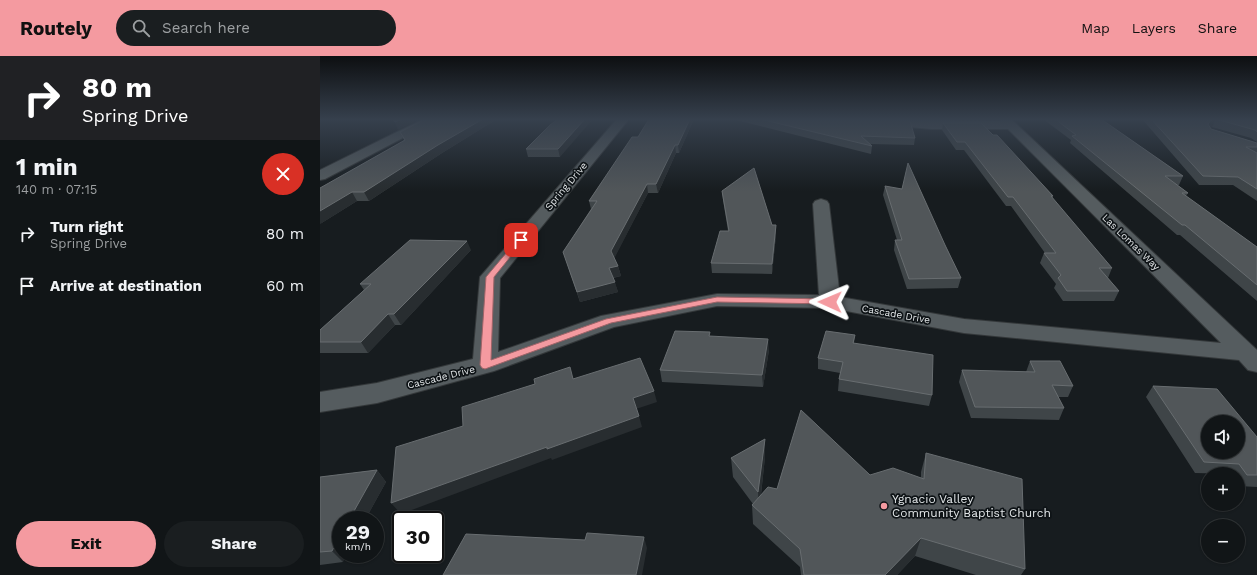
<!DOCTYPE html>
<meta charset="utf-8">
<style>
:root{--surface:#111517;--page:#1a1e20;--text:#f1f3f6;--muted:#9c9fa1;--line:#303436;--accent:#f49aa0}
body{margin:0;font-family:"Work Sans",sans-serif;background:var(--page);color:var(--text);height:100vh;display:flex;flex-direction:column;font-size:15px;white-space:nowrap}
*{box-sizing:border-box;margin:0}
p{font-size:13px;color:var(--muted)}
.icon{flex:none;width:22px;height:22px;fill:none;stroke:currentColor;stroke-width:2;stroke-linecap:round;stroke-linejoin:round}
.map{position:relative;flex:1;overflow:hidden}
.drawer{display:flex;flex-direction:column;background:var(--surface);width:320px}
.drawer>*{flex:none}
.banner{background:#202124;color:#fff;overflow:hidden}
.fabs{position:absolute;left:881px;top:359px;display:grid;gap:8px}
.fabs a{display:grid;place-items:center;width:44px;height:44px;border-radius:50%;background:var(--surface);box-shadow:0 1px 3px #0004,0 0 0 1px var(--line);font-size:20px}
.speed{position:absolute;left:12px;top:455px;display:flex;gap:8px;font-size:20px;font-weight:700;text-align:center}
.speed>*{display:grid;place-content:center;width:52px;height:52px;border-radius:50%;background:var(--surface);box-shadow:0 1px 3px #0004,0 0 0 1px var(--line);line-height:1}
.speed small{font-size:10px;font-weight:400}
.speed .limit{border:2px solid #111;border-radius:6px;background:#fff;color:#111}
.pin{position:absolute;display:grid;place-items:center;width:34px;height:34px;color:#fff;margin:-17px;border-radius:8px;box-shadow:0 2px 6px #0006}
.me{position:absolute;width:44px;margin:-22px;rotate:271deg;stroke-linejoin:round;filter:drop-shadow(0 0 3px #0008)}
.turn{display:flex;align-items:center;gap:14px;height:84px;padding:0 16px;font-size:18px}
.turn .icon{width:52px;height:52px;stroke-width:2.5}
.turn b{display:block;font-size:28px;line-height:34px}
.round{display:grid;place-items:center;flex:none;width:42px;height:42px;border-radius:21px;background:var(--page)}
.summary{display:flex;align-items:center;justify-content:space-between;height:68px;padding:0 16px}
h1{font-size:24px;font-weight:700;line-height:30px}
.primary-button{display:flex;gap:8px;margin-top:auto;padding:8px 16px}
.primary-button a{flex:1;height:46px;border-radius:24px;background:var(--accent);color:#111;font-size:16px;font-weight:700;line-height:46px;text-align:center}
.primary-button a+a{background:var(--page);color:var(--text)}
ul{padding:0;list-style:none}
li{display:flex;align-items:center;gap:12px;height:52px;padding:0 16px}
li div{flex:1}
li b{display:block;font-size:15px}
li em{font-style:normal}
header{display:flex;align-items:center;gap:24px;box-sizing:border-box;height:56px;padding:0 20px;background:var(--accent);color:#111}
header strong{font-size:19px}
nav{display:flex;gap:22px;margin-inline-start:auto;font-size:14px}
.search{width:280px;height:36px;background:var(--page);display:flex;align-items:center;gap:10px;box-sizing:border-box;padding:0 14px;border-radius:22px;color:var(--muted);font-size:15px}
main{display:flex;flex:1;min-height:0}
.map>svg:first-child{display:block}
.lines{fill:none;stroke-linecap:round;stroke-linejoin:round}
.minor-casing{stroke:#34383a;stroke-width:2}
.minor{fill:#555c5f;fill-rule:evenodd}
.wall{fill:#3f4548}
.shaded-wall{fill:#282d30}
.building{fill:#515659;stroke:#686d70;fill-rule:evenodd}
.route{fill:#f49aa0;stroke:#9f6468}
.poi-dot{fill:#f49aa0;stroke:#0e1316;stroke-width:1.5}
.labels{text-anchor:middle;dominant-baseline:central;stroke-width:3.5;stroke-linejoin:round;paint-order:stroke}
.street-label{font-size:10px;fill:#e2e6e8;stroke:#0e1316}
.near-poi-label{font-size:12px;fill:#e2e6e8;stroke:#0e1316;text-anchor:start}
</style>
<header>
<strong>Routely</strong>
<div class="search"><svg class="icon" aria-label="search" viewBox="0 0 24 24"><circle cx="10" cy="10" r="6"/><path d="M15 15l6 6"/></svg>Search here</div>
<nav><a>Map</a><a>Layers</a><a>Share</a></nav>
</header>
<main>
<section class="drawer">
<div class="banner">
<div class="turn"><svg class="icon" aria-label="right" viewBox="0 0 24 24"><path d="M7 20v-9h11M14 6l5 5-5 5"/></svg><div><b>80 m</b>Spring Drive</div></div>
</div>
<div class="summary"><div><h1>1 min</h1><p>140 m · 07:15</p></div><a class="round" style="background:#d93025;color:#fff"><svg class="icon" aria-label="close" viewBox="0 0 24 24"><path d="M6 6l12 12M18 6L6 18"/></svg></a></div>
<ul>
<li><svg class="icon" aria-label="right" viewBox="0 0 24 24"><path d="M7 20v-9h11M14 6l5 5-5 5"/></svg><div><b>Turn right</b><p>Spring Drive</p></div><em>80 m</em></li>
<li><svg class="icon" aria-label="arrive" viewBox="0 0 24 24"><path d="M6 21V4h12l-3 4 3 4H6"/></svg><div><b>Arrive at destination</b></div><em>60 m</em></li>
</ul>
<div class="primary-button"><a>Exit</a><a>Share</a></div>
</section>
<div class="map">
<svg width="937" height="519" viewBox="0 0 937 519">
<rect width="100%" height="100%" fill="#171c1f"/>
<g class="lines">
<g class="minor-casing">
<path id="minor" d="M103 63H117L115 65 5 123 0 124V114Z
M297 63H309L180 222 178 296 281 260 397 238 499 239 493 148 495 145 501 143 507 145 509 148 520 241 644 263 901 287 688 73H611L535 66 531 65 529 63 681 65 679 63H691L937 294V316L928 314 919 304 644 277 510 252 397 250 294 271 174 315 57 347 0 356V336L57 327 153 303 160 221Z"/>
</g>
<use href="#minor" class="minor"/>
</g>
<path class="wall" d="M106 63H177L122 97 49 145H37L0 168 84 84 80 76Z
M238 63 240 101H208L206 93Z
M329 63H374L359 97H356L338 137H328L294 202 298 210 301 220 293 222 298 236 260 246 243 196 271 153 269 145 318 81Z
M412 63H564L595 82 594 89 550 88 552 90 551 98Z
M723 63H781L863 120 859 129H857L868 137 866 140 937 191V245L860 179H857L750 87 751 84Z
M822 63H937V86L931 82 892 71H890L891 73 937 87V145L913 129H879Z
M623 67 673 79 733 140 732 142 792 212 788 222 799 235 794 245H743L734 232 736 228 720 207 724 197H725L691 150H686L644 94H636L622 74Z
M565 130 625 189 641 222 638 232 587 233 574 194 575 184H577L563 139Z
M402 135 452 169H456V179L452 218 392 217 391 207 408 175 403 144Z
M151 194 81 269H75L48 297H0V274L44 234 40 228Z
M535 279 534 287 612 339 609 350 518 335 519 323 520 317 498 313V302Z
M390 280 449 294 443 331 342 326 340 314Z
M710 305 753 330 748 341H738L744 352 739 364 651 362 639 326 642 314 706 316Z
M833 330 937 381V431L918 430V418L875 417 826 341Z
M445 383V401L441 439 457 433 550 419 601 422V416L606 397 705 513 701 519H656L595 500 577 519H481L480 511 433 468 432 449 433 448 413 421 411 402Z
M57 414 66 426 45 464H21L23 506 0 509V421Z"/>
<path class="shaded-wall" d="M82 63H100L78 74 75 66Z
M163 63H177L122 97 49 145 44 136 118 89Z
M265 63H273L240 101 238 93Z
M370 63H374L359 97 358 89Z
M896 63 892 71 888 72V68L891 64Z
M355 89 356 97 338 137 336 128Z
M327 128 328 137 293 205 291 195Z
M32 136 37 145 0 168V155Z
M456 169V179L452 218V208Z
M147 185 151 194 81 269 74 258Z
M298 210 301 220 291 222 289 212Z
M295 226 298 236 260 246 257 236Z
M68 258 75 269 48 297 41 286Z
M448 283 449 294 443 331 442 319Z
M334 335 337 346 316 353 313 342Z
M319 360 322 371 232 404 231 402 81 458 71 447 227 391Z
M445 383V401L439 455 438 436Z
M57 414 66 426 45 464H29Z
M21 478V498H27L23 506 12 495Z
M324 481 327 492 322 519H316Z
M601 482 595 500 577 519H565Z"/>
<path class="building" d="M73 63H82L75 66Z
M106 63H163L118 89 44 136H32L0 155V132L85 84 80 76Z
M238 63H265L238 93H206L230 69Z
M329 63H370L358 89H355L336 128H327L291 195 298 210 289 212 295 226 257 236 243 196 277 145H269L312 81H318Z
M440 63H564L590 65 595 82 541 80 552 90Z
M735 63H781L863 120H845L868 137H862L937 191V229L865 169H862L752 80 756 79Z
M831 63H937V76L935 74 896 63 891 64 888 68 891 73 937 87V91H926L937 97V133L918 121 883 120Z
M623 67H661L673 79H677L733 140H731L792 212H779L799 235H747L738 222 741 219 724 197H736L693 141H688L645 86H637Z
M588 107 625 189 641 222 589 223 575 184H582L565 130 582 133Z
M434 112 452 169H456L452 208 391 207 400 175H409L402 135Z
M90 184 147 185 74 258H68L41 286H0V274L51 228H40Z
M355 275 390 276 389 280 448 283 442 319 340 314Z
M506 275 535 279 533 287 613 299 612 339 519 323 523 306 498 302Z
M320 302 334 335 313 342 319 360 227 393V391L71 447 76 391 143 370 142 351 215 328 214 323 250 311 253 323Z
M710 305H740L753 330 732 329 744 352 655 351 642 314 715 316Z
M833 330 897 333 937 381V419H927L919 408 884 406ZM888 366H918V396H888Z
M481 354 550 419 573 412 604 423 606 397 702 423 705 513 601 482 565 519H484L480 493 432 449 448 431 457 433Z
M445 383 438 436 411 402Z
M57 414 29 464H21V478L12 495 0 496V421Z
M267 477 324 481 316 519H123L146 478 265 484Z"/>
<linearGradient id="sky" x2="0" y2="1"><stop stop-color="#0d0f11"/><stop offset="0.47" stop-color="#36404d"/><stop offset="1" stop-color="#36404d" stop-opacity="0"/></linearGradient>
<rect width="937" height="135" fill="url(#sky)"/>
<path class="route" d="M201 182 204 184 174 221 171 304 286 263 397 241 510 243 515 246 510 248 397 246 291 267 165 313 162 312 160 309 166 221 198 183Z"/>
<circle class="poi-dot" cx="564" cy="450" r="4"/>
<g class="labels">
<g class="street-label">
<text transform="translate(246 130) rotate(-50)">Spring Drive</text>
<text transform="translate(811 186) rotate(44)">Las Lomas Way</text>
<text transform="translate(576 258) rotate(10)">Cascade Drive</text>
<text transform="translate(121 321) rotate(-14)">Cascade Drive</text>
</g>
<g class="near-poi-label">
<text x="572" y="443">Ygnacio Valley<tspan x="572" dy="14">Community Baptist Church</tspan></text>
</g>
</g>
</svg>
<div class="fabs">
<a><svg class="icon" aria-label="sound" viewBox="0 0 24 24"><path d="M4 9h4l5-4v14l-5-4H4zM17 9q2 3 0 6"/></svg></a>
<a>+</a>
<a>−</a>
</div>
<div class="speed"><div>29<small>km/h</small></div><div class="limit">30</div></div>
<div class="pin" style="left:201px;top:184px;background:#d93025"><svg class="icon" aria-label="arrive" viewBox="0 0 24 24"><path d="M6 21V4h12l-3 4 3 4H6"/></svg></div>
<svg class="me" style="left:510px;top:246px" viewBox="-20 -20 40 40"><path d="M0-17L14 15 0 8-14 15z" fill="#f49aa0" stroke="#fff" stroke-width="4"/></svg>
</div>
</main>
